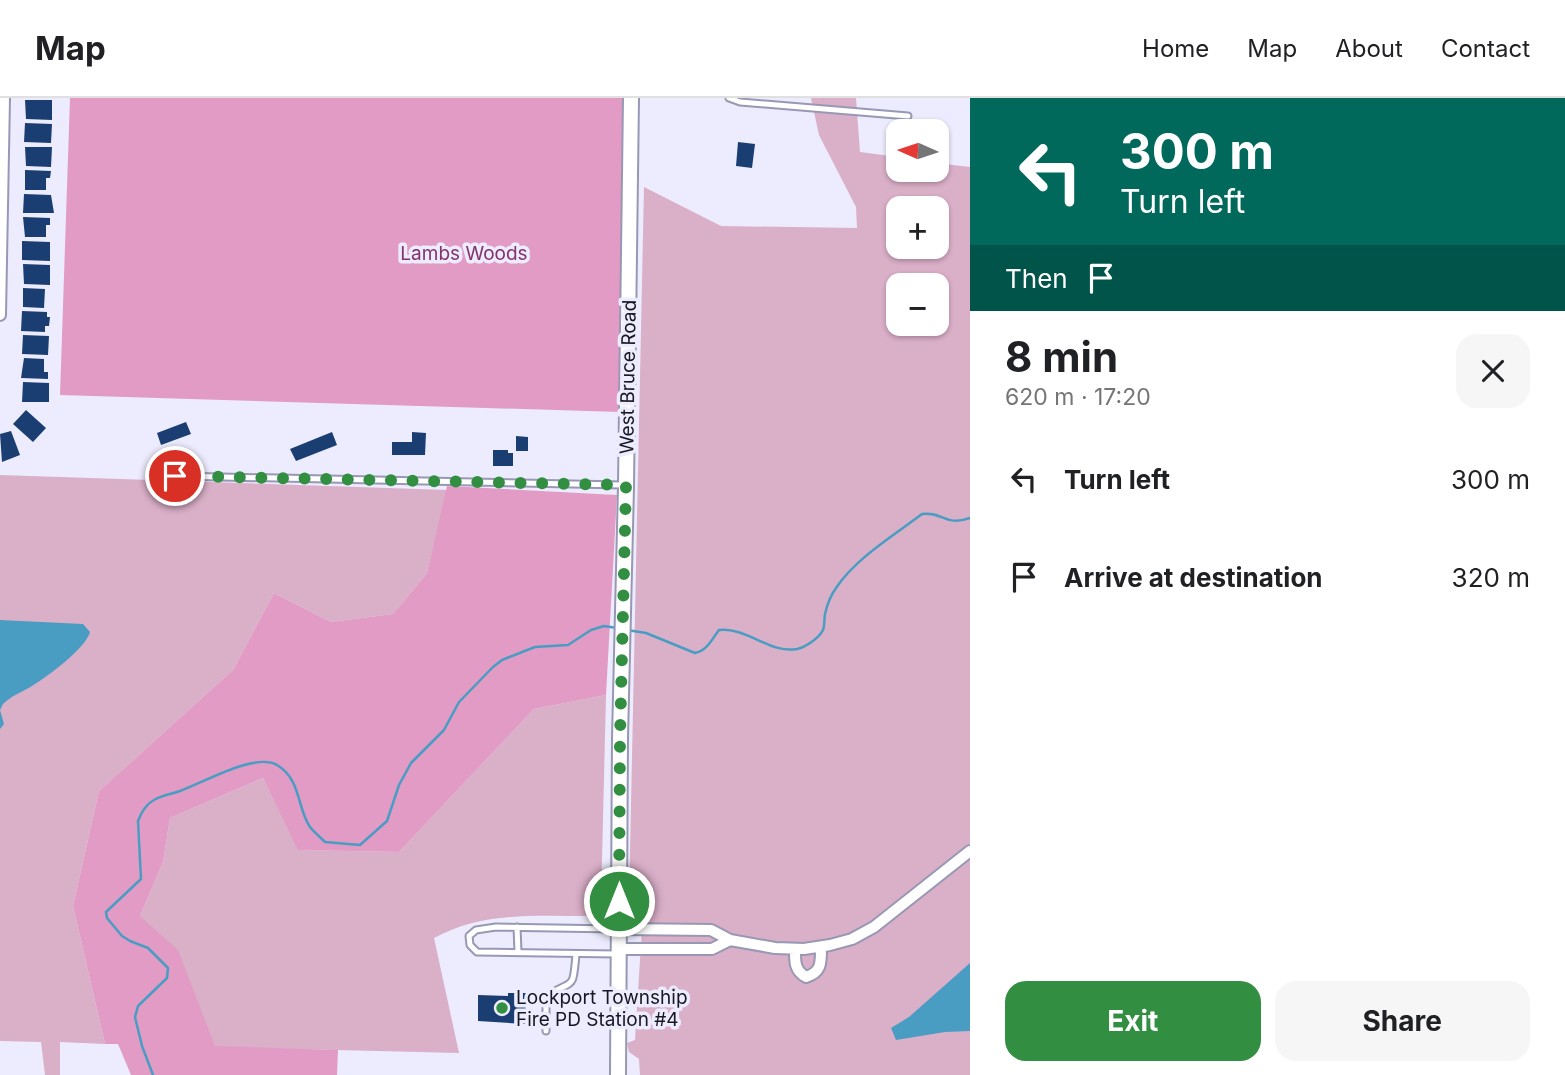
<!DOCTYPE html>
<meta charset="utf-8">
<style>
:root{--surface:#fff;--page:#f6f6f6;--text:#202124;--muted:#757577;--line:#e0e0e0;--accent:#328f41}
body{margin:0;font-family:Inter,sans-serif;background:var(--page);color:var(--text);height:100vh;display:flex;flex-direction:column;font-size:26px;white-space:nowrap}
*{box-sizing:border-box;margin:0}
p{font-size:23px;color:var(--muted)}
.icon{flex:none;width:38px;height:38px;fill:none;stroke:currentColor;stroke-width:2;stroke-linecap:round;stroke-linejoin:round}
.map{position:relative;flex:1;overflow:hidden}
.details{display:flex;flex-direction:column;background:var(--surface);width:595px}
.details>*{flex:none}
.banner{background:#00695c;color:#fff;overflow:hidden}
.needle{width:46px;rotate:273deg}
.buttons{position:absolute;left:886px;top:21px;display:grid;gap:14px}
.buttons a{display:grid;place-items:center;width:63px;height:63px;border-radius:14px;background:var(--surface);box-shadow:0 2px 5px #0004;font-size:35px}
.pin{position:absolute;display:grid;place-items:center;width:60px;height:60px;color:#fff;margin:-30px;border:4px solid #fff;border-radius:50%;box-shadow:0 2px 7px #0007}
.me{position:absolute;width:77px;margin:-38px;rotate:0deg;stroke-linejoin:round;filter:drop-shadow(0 0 5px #0008)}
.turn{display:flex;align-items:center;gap:24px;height:147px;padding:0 35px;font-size:32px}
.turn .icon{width:91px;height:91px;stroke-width:2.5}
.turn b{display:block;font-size:49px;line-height:60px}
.then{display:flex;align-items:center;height:66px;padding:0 35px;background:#0003;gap:14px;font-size:26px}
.round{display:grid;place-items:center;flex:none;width:74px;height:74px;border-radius:21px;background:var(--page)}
.head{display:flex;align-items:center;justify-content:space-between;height:119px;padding:0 35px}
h1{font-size:42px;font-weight:700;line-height:52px}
.cta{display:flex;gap:14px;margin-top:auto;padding:14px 35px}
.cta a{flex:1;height:80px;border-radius:21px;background:var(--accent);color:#fff;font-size:28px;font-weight:700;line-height:80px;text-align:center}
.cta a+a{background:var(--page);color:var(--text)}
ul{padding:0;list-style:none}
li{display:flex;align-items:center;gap:21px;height:98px;padding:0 35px}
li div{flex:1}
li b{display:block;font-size:26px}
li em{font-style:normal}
header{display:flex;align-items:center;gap:42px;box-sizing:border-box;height:98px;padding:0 35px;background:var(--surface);border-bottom:2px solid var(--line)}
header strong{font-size:33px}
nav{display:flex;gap:38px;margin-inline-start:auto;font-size:24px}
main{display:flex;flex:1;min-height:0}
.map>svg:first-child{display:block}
.green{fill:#daafc8;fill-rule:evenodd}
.forest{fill:#e19bc5}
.water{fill:#499dc3}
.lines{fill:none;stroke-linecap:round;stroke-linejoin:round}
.stream{stroke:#499dc3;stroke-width:2.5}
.building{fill:#1b3e72}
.lane-casing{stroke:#9898b4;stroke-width:9}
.street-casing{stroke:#9898b4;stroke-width:14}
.secondary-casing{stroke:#9898b4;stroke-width:18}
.lane{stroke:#fff;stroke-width:5}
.street{stroke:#fff;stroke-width:10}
.secondary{stroke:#fff;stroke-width:14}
.route{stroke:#328f41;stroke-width:12;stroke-dasharray:0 21.6}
.poi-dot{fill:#328f41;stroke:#ececfe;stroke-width:2.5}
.labels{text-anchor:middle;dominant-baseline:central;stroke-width:7;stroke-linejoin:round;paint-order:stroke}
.park-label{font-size:19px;fill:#85346a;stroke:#ececfe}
.street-label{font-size:19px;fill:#181822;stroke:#ececfe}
.poi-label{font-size:19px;fill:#181822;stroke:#ececfe;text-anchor:start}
</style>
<header>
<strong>Map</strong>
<nav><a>Home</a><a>Map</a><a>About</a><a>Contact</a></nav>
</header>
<main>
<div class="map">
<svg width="970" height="977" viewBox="0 0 970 977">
<rect width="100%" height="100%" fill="#ececfe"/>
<path class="green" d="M811 0H856L860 54 898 59V72H936V65L970 69V977H640L639 961 629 954 627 945 635 942 643 814 629 802 644 89 721 128 857 130 856 109 819 37ZM898 110H936V149H898ZM898 187H936V226H898Z
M0 377 447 392 427 475 393 516 331 524 274 495 233 572 99 693 73 808 105 946 60 944V977H45L41 944 0 943Z
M606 597 601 805 592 818C538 818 483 813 434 840L459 955 215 949 197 905 140 818 163 764 170 720 263 680 299 752 399 754 534 611Z"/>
<path class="forest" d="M70 0H625L620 314 60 297Z
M447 388 617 397 606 597 534 611 399 754 298 752 263 680 170 720 163 764 140 818 178 852 215 948 338 952 337 977H131L118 946H105L73 808 99 693 233 572 274 495 331 524 393 516 427 475Z"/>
<path class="water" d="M0 522 83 526 90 534C86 550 47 579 32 588 22 594 11 598 3 606L0 612 4 626 0 631Z
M970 865V933L945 934 896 942 891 930 909 919Z"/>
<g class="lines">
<path class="stream" d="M627 532 646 535 695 555C707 553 712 541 719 532 747 529 770 556 797 551 806 549 819 540 823 532 825 527 824 520 825 516 827 507 831 497 836 490 856 460 893 438 922 416 942 413 945 429 970 420
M153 977 142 948 135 919 138 908 167 880 168 870 148 850 130 843 122 838 107 820 106 814 141 781 138 723C141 715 146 706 154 702 162 697 172 696 180 693 203 685 255 654 277 667 301 681 297 710 310 729 314 734 320 739 325 744L360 747 387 723 399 687 411 665 444 632 459 604 493 569 502 562 535 549 568 547 591 532 604 528 617 530"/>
</g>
<path class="building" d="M25 2H52V22L26 21Z
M25 25 52 26 51 45 24 44Z
M738 44 755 46 752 70 736 68Z
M25 49H52L51 69 26 68Z
M25 72 51 73 50 80H46V92H25Z
M24 96 51 97 54 115H23Z
M23 119 50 120V127H46V139H25Z
M22 143 50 144V163L22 162Z
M23 166 50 167V187L24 186Z
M23 190 45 191 44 210 23 209Z
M22 213 47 214V219H50L49 228H45V234L21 233Z
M23 237 49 238 48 257 22 256Z
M24 260 44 261V274H48V281L21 280Z
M23 284 49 285V304H22Z
M26 312 46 330 33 344 13 326Z
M186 324 191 336 161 347 157 335Z
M11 333 20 357 2 364 0 336Z
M332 334 337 347 296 363 290 351Z
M412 334 426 335 425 357H392V344H412Z
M516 338 528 339V353H516Z
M493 352H508V355H513V368H493Z
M508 895H526L525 926 478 923V897L508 898Z"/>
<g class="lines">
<g class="lane-casing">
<path id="lane" d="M729 0 740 4 777 7 908 18
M175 378 623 387
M517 829 518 854
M616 831 496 829 476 832 469 838 470 847 477 854 617 856
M546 933V898C574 881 573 893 576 856"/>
</g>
<g class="street-casing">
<path id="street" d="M0 217 4 0
M619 831 711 832 730 842 775 850 804 851 830 847 852 841 874 829 970 753
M619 851H712L730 842
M795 851C795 863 794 872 806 879 822 874 821 864 821 849"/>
</g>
<g class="secondary-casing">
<path id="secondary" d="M618 977 620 640 626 388 631 0"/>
</g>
<use href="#lane" class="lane"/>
<use href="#street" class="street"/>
<use href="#secondary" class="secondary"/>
</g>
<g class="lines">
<path class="route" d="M175 378 626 387 620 640 619 803"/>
</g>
<circle class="poi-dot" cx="502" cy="910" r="7"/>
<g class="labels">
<g class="park-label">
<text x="464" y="155">Lambs Woods</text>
</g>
<g class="street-label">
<text transform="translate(628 279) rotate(-89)">West Bruce Road</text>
</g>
<g class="poi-label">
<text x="516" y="899">Lockport Township<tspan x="516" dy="22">Fire PD Station #4</tspan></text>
</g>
</g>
</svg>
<div class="buttons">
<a><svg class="needle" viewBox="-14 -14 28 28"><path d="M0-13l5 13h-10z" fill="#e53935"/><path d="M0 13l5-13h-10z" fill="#757577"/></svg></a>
<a>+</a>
<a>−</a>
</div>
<div class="pin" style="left:175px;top:378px;background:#d93025"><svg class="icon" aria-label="arrive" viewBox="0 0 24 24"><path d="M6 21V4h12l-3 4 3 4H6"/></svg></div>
<svg class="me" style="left:619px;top:803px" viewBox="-20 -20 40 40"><circle r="17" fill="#328f41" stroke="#fff" stroke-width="3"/><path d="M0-11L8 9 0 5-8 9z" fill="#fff"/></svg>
</div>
<section class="details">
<div class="banner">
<div class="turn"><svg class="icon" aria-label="left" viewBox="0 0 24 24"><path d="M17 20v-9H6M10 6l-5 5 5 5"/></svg><div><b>300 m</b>Turn left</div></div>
<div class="then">Then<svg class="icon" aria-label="arrive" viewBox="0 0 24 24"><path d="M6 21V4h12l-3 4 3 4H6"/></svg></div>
</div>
<div class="head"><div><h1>8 min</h1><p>620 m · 17:20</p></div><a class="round"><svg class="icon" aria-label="close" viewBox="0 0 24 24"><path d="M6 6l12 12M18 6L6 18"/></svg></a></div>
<ul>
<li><svg class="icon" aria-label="left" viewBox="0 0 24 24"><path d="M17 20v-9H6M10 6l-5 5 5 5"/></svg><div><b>Turn left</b></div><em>300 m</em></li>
<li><svg class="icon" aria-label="arrive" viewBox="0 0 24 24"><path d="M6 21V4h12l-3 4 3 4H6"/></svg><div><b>Arrive at destination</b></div><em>320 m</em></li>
</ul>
<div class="cta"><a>Exit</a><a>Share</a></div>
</section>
</main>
